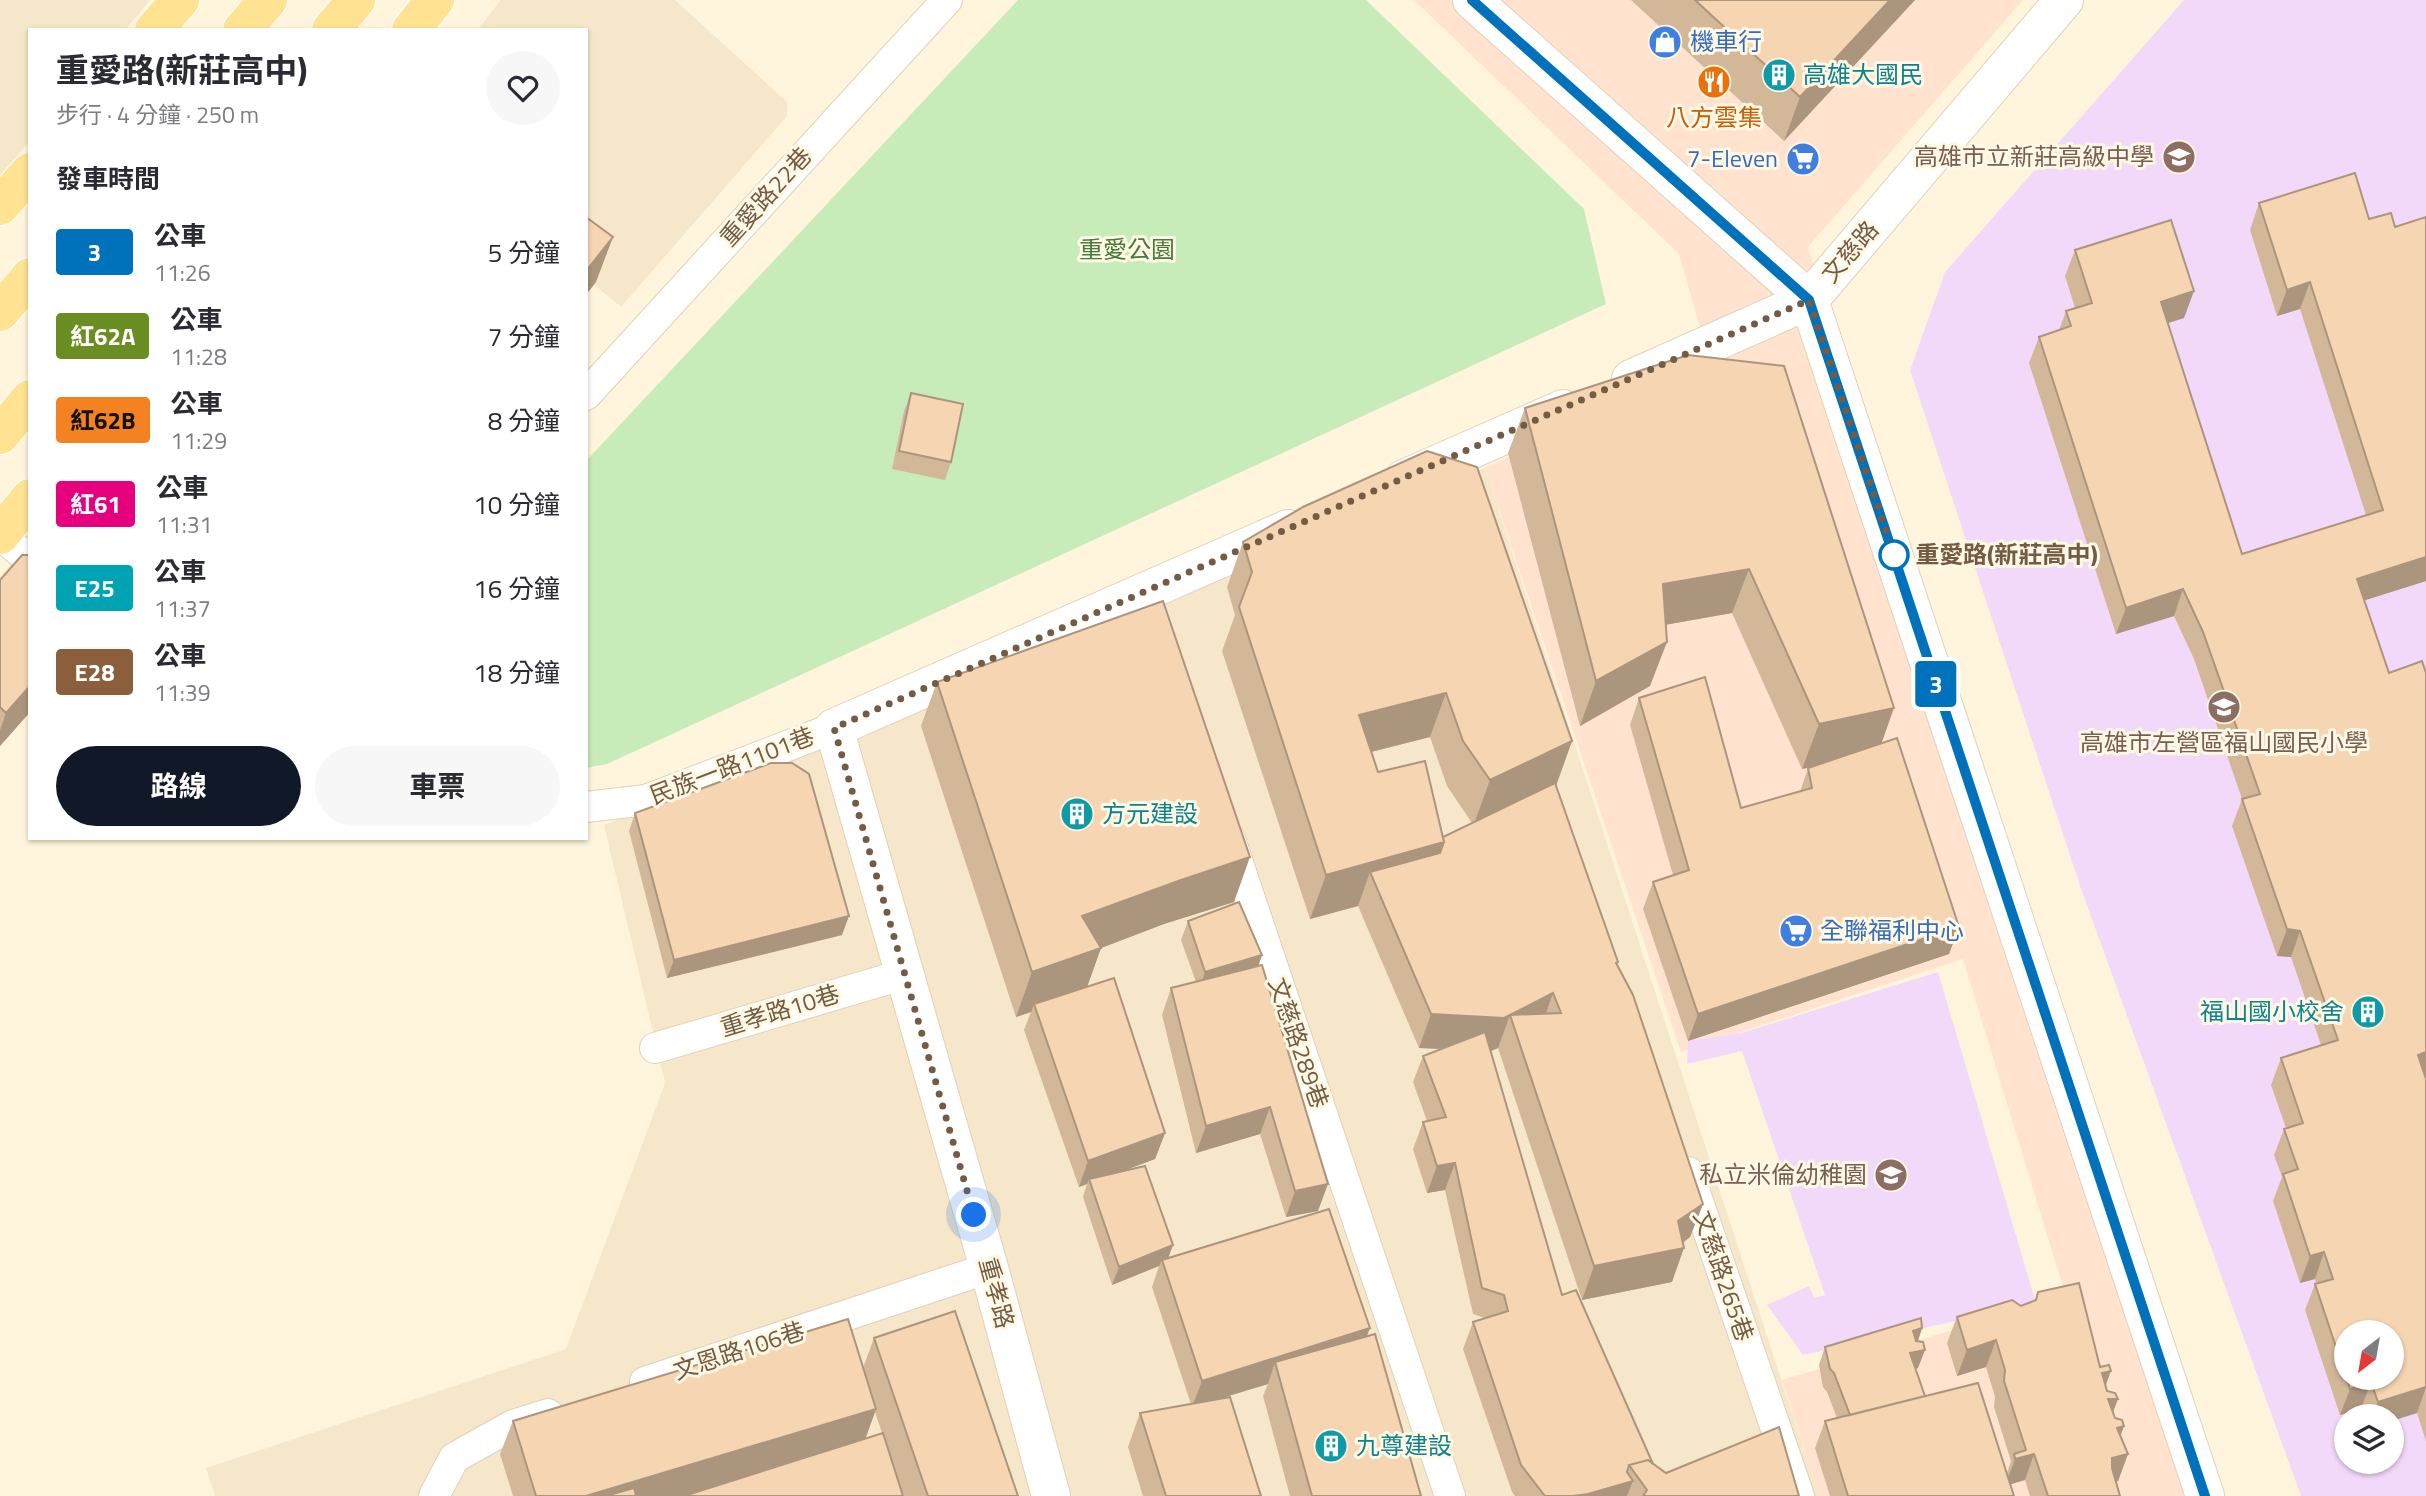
<!DOCTYPE html>
<html lang="zh-TW">
<meta charset="utf-8">
<style>
:root{--surface:#fff;--page:#f7f7f7;--text:#2b2b33;--muted:#7c7c81;--accent:#111827}
body{margin:0;font-family:"Titillium Web","Noto Sans TC",sans-serif;background:var(--page);color:var(--text);height:100vh;display:flex;flex-direction:column;font-size:26px;white-space:nowrap}
*{box-sizing:border-box;margin:0}
p{font-size:23px;color:var(--muted)}
.icon{flex:none;width:38px;height:38px;fill:none;stroke:currentColor;stroke-width:2;stroke-linecap:round;stroke-linejoin:round}
.map{position:relative;flex:1;overflow:hidden}
.panel{position:absolute;left:28px;top:28px;width:560px;height:812px;display:flex;flex-direction:column;background:var(--surface);border-radius:0px;box-shadow:0 2px 5px #0004}
.panel>*{flex:none}
.badge{padding:0 14px;border-radius:5px;font-size:24px;line-height:46px}
.needle{width:46px;rotate:211deg}
.controls{position:absolute;left:2334px;top:1320px;display:grid;gap:14px}
.controls a{display:grid;place-items:center;width:70px;height:70px;border-radius:50%;background:var(--surface);box-shadow:0 2px 5px #0004;font-size:35px}
.you{position:absolute;width:35px;height:35px;margin:-18px;border:5px solid #fff;border-radius:50%;background:#1a73e8;box-shadow:0 0 0 10px #1a73e833}
.map>.badge{position:absolute;translate:-50% -50%;box-shadow:0 0 0 4px #fff}
h2{padding:0 28px;font-size:26px;line-height:63px}
.round{display:grid;place-items:center;flex:none;width:74px;height:74px;border-radius:37px;background:var(--page)}
.head{display:flex;align-items:center;justify-content:space-between;height:119px;padding:0 28px}
h1{font-size:33px;font-weight:700;line-height:52px}
.cta{display:flex;gap:14px;margin-top:auto;padding:14px 28px}
.cta a{flex:1;height:80px;border-radius:42px;background:var(--accent);color:#fff;font-size:28px;font-weight:700;line-height:80px;text-align:center}
.cta a+a{background:var(--page);color:var(--text)}
ul{padding:0;list-style:none}
li{display:flex;align-items:center;gap:21px;height:84px;padding:0 28px}
li div{flex:1}
li b{display:block;font-size:26px}
li em{font-style:normal}
li .badge{min-width:77px;font-weight:700;text-align:center}
.map>svg:first-child{display:block}
.residential{fill:#f6e7ca}
.commercial{fill:#ffe3cf}
.education{fill:#f2d9fa;fill-rule:evenodd}
.green{fill:#c8ebba}
.lines{fill:none;stroke-linecap:round;stroke-linejoin:round}
.service-casing{stroke:#e2d1b8;stroke-width:32}
.minor-casing{stroke:#e2d1b8;stroke-width:40}
.primary-casing{stroke:#fff;stroke-width:40}
.service{stroke:#fff;stroke-width:30}
.minor{stroke:#fff;stroke-width:38}
.primary{stroke:#ffe392;stroke-width:38}
.wall{fill:#d3b799;fill-rule:evenodd}
.shaded-wall{fill:#ac957d}
.building{fill:#f5d5b2;stroke:#ac957d;stroke-width:2;fill-rule:evenodd}
.line-casing{stroke:#fff;stroke-width:16}
.line{stroke:#0072bc;stroke-width:10}
.walk{stroke:#745b44;stroke-width:7;stroke-dasharray:0 12.6}
.stop-dot{fill:#fff;stroke:#0072bc;stroke-width:3.5}
.labels{text-anchor:middle;stroke-width:6;stroke-linejoin:round;paint-order:stroke}
.shop-label{font-size:24px;fill:#366cbe;stroke:#fff8e4;text-anchor:start}
.culture-label{font-size:24px;fill:#0d838f;stroke:#fff8e4;text-anchor:start}
.food-label{font-size:24px;fill:#c56008;stroke:#fff8e4}
.education-label{font-size:24px;fill:#785e54;stroke:#fff8e4;text-anchor:end}
.street-label{font-size:24px;fill:#745b44;stroke:#fff8e4}
.park-label{font-size:24px;fill:#467b3b;stroke:#fff8e4}
.stop-label{font-size:24px;font-weight:bold;fill:#745b44;stroke:#fff8e4;text-anchor:start}
</style>
<div class="map">
<svg width="2426" height="1496" viewBox="0 0 2426 1496">
<rect width="100%" height="100%" fill="#fef5dc"/>
<!-- residential -->
<path class="residential" d="M0,0h150l-25,30h-95v111l-30,34z
M501,0h174l112,102v14l-166,191 -35,-29v-248h-109z
M1485,468l334,1028h-1604l-9,-28 360,-119 99,-266 -61,-258z"/>
<!-- commercial -->
<path class="commercial" d="M1414,0h609l-215,247 384,1249h-373l-37,-116 284,-83 -103,-338 -282,93 -196,-584 225,-105 -31,-109z"/>
<!-- education -->
<path class="education" d="M2184,0h242v1496h-125l-221,-610 -170,-516 35,-98zM2347,1332h45v45h-45zM2347,1416h45v45h-45z
M1938,972l98,331 -233,52 -36,-50 42,-19 5,12 11,-3 -83,-244 -55,13 1,-23 53,-8z"/>
<!-- green -->
<path class="green" d="M1018,0h348l218,209 22,95 -999,460 -21,4v-307z"/>
<g class="lines">
<defs>
<path id="service" d="M586,395l361,-395
M0,535l30,25
M586,807l60,-7 188,-72
M1230,839l220,657
M655,1048l250,-74
M1688,1172l111,324
M645,1382l344,-114
M434,1496l20,-38 59,-33 35,-11"/>
<path id="minor" d="M1472,0l337,300 396,1196
M1631,379l178,-79 255,-300
M1404,479l159,-70
M1051,1496l-62,-228 -155,-540 454,-199"/>
<path id="primary" d="M154,30l26,-30
M242,30l26,-30
M331,30l25,-30
M411,30l24,-30
M0,206l30,-34
M0,312l30,-35
M0,435l30,-36
M0,535l30,-37"/>
</defs>
<!-- service casing -->
<use href="#service" class="service-casing"/>
<!-- minor casing -->
<use href="#minor" class="minor-casing"/>
<!-- primary casing -->
<use href="#primary" class="primary-casing"/>
<!-- service -->
<use href="#service" class="service"/>
<!-- minor -->
<use href="#minor" class="minor"/>
<!-- primary -->
<use href="#primary" class="primary"/>
</g>
<!-- wall -->
<path class="wall" d="M1631,0h284l-131,141z
M2259,203l110,16 26,8 31,-10v364l-62,19 25,73h37v402h-1l1,4v362l-9,-28 -25,3h-28l-3,-7 -21,6 -35,-105 10,-26 1,-1 -1,-4 -15,4 -27,-82 9,-24 -8,-22 10,-26 2,-1 -15,-43 10,-27 40,-13 -30,-88 -14,-1 -45,-130 10,-27 -48,-140 -20,-43 -58,18 -87,-271 10,-26 20,-7 7,-19 9,-3 -10,-32 10,-26 109,68 -16,5 74,231 124,-39 -66,-206 -23,7 -27,-86z
M1688,355l194,388 77,184 -10,27 -261,87 -45,-132 10,-27 20,-7 -43,-150 9,-27 102,110 59,-16 8,-24 2,-1 -8,2 -70,-156 -67,12 -15,61 -70,40 -72,-273 17,-45z
M911,393l40,69 -6,18 -53,-11 12,-58z
M1243,542l329,199 -16,44 62,177 -1,3 86,239 -13,33 -7,6 -11,39 -90,18 -84,-252 -7,3 71,244 91,169 13,9 133,23h-284l-3,-4 -49,-143 10,-27 12,-4 -12,-4 -28,-124 -18,3 -14,-44 10,-27 4,-1 -14,-39 10,-26 17,-7 -21,-1 -61,-142 -48,13 -88,-268 13,-36 -8,-28zM1430,737l17,49 25,37 -29,14 -65,-65 -7,-20z
M30,555v157l-30,34v-166z
M937,682l297,220 -70,22 -63,24 -14,38 78,147 -10,26 -32,12 50,74 -5,13 199,78 54,160h-131l-27,-100 5,-12 -50,15 43,97h-118l-15,-49 12,-34 51,-9 -39,-117 7,-21 -47,19 -29,-88 4,-13 -8,3 -55,-157 7,-18 -15,5 -95,-291z
M635,813l207,122 -175,43 -38,-147z
M1188,921l74,34 -4,11 60,245 -32,6 -26,-83 -64,19 -34,-138 9,-27 25,-6 -15,-42z
M2038,1292l62,75 15,51 9,8 -4,11 8,17 -10,27h-2l4,15h-90l-5,-16 -15,4 4,12h-184l-15,-48 10,-27 12,-3 -10,-26 -4,-5 -4,-22 6,-18 97,-19 -4,13v27l-3,1 10,27 82,77 4,-12 -17,-54 1,-10 -9,-30 -29,9 -10,-33 10,-26 64,-11 14,-6z
M874,1338l144,158h-505l-13,-42 13,-33 350,-53zM875,1412l7,21 -17,5z"/>
<!-- shaded-wall -->
<path class="shaded-wall" d="M1890,0h25l-131,141 16,-44z
M613,237l-17,45 -10,13v-24z
M2310,282l-10,27 -23,7 10,-26z
M2194,291l-10,27 -32,10 9,-26z
M2426,557v24l-79,25 10,-27z
M1749,569l-17,44 -85,15 16,-44z
M2183,589l-9,27 -58,18 10,-26z
M1667,642l-17,44 -70,40 16,-45z
M30,686v26l-30,34v-16l6,-17z
M1446,693l-16,44 -87,22 16,-44z
M1894,708l-16,45 -76,16 17,-45z
M1572,741l-16,45 -82,38 16,-44z
M1444,842l-16,44 -58,-14 -12,34 -48,13 16,-44z
M1250,857l-16,45 -70,22 -84,32 21,-8 -16,45 -51,11 -3,8 -15,5 16,-45 50,-56 99,-36z
M849,916l-7,19 -175,43 7,-18z
M1959,927l-10,27 -261,87 10,-27z
M2287,929l13,2 -9,26 -14,-1z
M1262,955l-6,18 -57,18 6,-19z
M1553,993l-12,34 -31,-12 -12,33 -7,3 -72,-3 12,-34z
M2426,1052v23l-18,7 10,-27z
M1270,1107l-10,27 -64,19 10,-27z
M1165,1133l-10,26 -64,24 -2,-4 -2,5 -8,3 9,-26z
M1455,1163l-10,27 -18,3 10,-27z
M1328,1184l-10,27 -32,6 9,-26z
M1703,1204l-13,33 -19,14 13,-3 -12,34 -90,18 12,-34 84,-45z
M1173,1245l-7,19 -4,-4 -3,6 -47,19 7,-18z
M2324,1252l-9,27 -15,4 10,-27z
M1370,1328l-10,26 -85,8 -7,22 -76,23 10,-26z
M1922,1328l-6,19 -3,-16z
M1996,1340l-10,27 -29,9 10,-26z
M1925,1350l-7,18 -15,4 7,-19z
M2111,1371l-10,27 1,-25z
M2371,1382l-10,27 -21,6 10,-26z
M2426,1387l-9,26 -25,8v-5h-19l5,-14z
M2108,1399h10l-10,27z
M876,1409l-12,34 -178,53h-100z
M2124,1426l-10,27 3,-25z
M2034,1454l-9,26 -20,6 10,-27z
M2128,1454l-10,27 -16,4 10,-27z
M1633,1481l-6,15h-54z"/>
<!-- building -->
<path class="building" d="M1695,0h195l-90,97z
M2355,173l14,46 22,-6 4,14 31,-10v340l-69,22 32,94 33,-12 4,12v379l-8,3 8,24v308l-48,15 -7,-20 -21,7 -35,-105 18,-5 -9,-27 -14,4 -27,-82 15,-5 -14,-40 19,-6 -22,-65 57,-18 -38,-109 -13,-2 -45,-130 18,-5 -57,-162 -20,-43 -57,19 -87,-271 32,-11 -5,-15 26,-8 -17,-53 96,-30 23,71 -33,11 81,252 141,-44 -73,-228 -23,8 -28,-87zM2347,1332h45v45h-45z
M586,217l27,20 -27,34z
M1688,355l96,11 110,342 -75,16 -70,-155 -86,15 4,58 -71,39 -71,-273z
M911,393l52,11 -12,58 -52,-11z
M1427,451l50,16 95,274 -82,39 -27,-39 -17,-48 -87,22 19,57 47,-11 19,81 -118,33 -87,-268 13,-35 -9,-30 60,-35z
M22,555h8v131l-24,27 -6,-6v-127z
M1163,601l87,256 -69,23 -99,36 19,32 -69,24 -95,-290z
M1705,677l36,131 71,-20 -4,-20 89,-30 62,189 -261,87 -45,-132 36,-12 -50,-172z
M771,763h21l17,11 40,142 -175,44 -39,-147z
M1555,783l63,179 -2,1 17,32 70,209 -25,17 6,27 -90,18 -84,-251 51,-2 -8,-20 -49,25 -73,-4 -61,-142 70,-19 4,-11 -1,-5z
M1239,902l23,53 -57,17 -17,-51z
M1262,965l66,219 -33,7 -25,-84 -64,19 -35,-138z
M1114,978l51,155 -77,28 -54,-157z
M1485,1032l77,263 14,-5 77,174 -5,-4 -19,5 -2,7 6,9 -45,13 -15,2h-28l-24,-31 -48,-143 35,-11 -4,-16 -22,-7 -27,-125 -18,3 -14,-44 23,-5 -23,-61z
M1145,1166l28,79 -54,22 -30,-88z
M1329,1209l41,119 -168,53 -40,-121z
M2079,1283l21,84 9,-2 2,6 -9,2 5,18 8,2 3,6h-10l7,19 7,2 2,6 -7,2 11,26 -16,4v10l8,28h-72l-14,-42 -19,5 -1,-5 12,-4 -22,-69 1,-11 -9,-30 -29,10 -10,-33 55,-17 9,6 15,-6 2,-8z
M955,1311l63,185h-90l-54,-158z
M1921,1318l1,10 -9,3 3,10 7,1 2,8 -15,3 15,43 -75,19 -16,-42 -4,-4 -5,-22z
M848,1319l28,90 -290,87h-50l-23,-75z
M1375,1334l46,162h-109l-37,-134z
M1978,1383l36,113h-166l-23,-75z
M1230,1397l31,99h-95l-26,-83z
M1779,1427l20,69h-156l4,-6 -18,-25 19,-5 18,13z
M883,1433l20,63h-219z
M634,1488l2,8h-30z"/>
<g class="lines">
<defs>
<path id="line" d="M1472,0l337,300 396,1196"/>
</defs>
<!-- line casing -->
<use href="#line" class="line-casing"/>
<!-- line -->
<use href="#line" class="line"/>
<!-- walk -->
<path class="walk" d="M974,1215l-140,-487 975,-428 85,255"/>
</g>
<!-- icons -->
<defs>
<symbol id="shop-disc" viewBox="-11 -11 22 22"><circle r="9.5" fill="#3f7fe0" stroke="#fff8e4"/><path d="M-5-2.5h2.3a2.7 3.5 0 0 1 5.4 0H5L5.5 6h-11ZM-1.5-2.5h3a1.5 2.3 0 0 0-3 0Z" fill="#fff"/></symbol>
<symbol id="building-disc" viewBox="-11 -11 22 22"><circle r="9.5" fill="#0f9aa8" stroke="#fff8e4"/><path d="M-4-6H4V6H1V3H-1V6H-4ZM-2.5-4.3h1.7v1.8h-1.7ZM.8-4.3h1.7v1.8H.8ZM-2.5-1h1.7V.8h-1.7ZM.8-1h1.7V.8H.8Z" fill="#fff"/></symbol>
<symbol id="restaurant-disc" viewBox="-11 -11 22 22"><circle r="9.5" fill="#e8710a" stroke="#fff8e4"/><path d="M-5-6h1v4h1v-4h1v4h1v-4h1v5L-1.5 .5V6h-2V.5L-5-1ZM5-6V6H3V1.5H1.5Q1.5-4 5-6Z" fill="#fff"/></symbol>
<symbol id="school-disc" viewBox="-11 -11 22 22"><circle r="9.5" fill="#8d6e63" stroke="#fff8e4"/><path d="M0-5L7-2L0 1L-7-2ZM-4 1L0 2.5L4 1V4Q0 6-4 4Z" fill="#fff"/></symbol>
<symbol id="supermarket-disc" viewBox="-11 -11 22 22"><circle r="9.5" fill="#3f7fe0" stroke="#fff8e4"/><path d="M-6-5.5h2.5l.6 2H6L4.5 2H-2.5L-4.4-4H-6ZM-1.5 3.2a1.3 1.3 0 1 0 .1 0ZM3 3.2a1.3 1.3 0 1 0 .1 0Z" fill="#fff"/></symbol>
</defs>
<g fill-rule="evenodd">
<use href="#shop-disc" x="1646" y="23" width="38" height="38"/>
<use href="#building-disc" x="1760" y="56" width="38" height="38"/>
<use href="#restaurant-disc" x="1695" y="63" width="38" height="38"/>
<use href="#school-disc" x="2160" y="138" width="38" height="38"/>
<use href="#supermarket-disc" x="1784" y="140" width="38" height="38"/>
<use href="#school-disc" x="2205" y="688" width="38" height="38"/>
<use href="#building-disc" x="1058" y="795" width="38" height="38"/>
<use href="#supermarket-disc" x="1777" y="912" width="38" height="38"/>
<use href="#building-disc" x="2349" y="993" width="38" height="38"/>
<use href="#school-disc" x="1872" y="1156" width="38" height="38"/>
<use href="#building-disc" x="1312" y="1427" width="38" height="38"/>
</g>
<!-- markers -->
<circle class="stop-dot" cx="1894" cy="555" r="14"/>
<g class="labels">
<!-- shop labels -->
<g class="shop-label">
<text x="1690" y="50">機車行</text>
<text x="1778" y="167" text-anchor="end">7-Eleven</text>
<text x="1820" y="939">全聯福利中心</text>
</g>
<!-- culture labels -->
<g class="culture-label">
<text x="1803" y="83">高雄大國民</text>
<text x="1102" y="822">方元建設</text>
<text x="2344" y="1020" text-anchor="end">福山國小校舍</text>
<text x="1356" y="1454">九尊建設</text>
</g>
<!-- food labels -->
<g class="food-label">
<text x="1714" y="126">八方雲集</text>
</g>
<!-- education labels -->
<g class="education-label">
<text x="2154" y="165">高雄市立新莊高級中學</text>
<text x="2224" y="751" text-anchor="middle">高雄市左營區福山國民小學</text>
<text x="1867" y="1183">私立米倫幼稚園</text>
</g>
<!-- street labels -->
<g class="street-label">
<text transform="translate(766 197) rotate(-48)" y="8">重愛路22巷</text>
<text transform="translate(1850 252) rotate(-49)" y="8">文慈路</text>
<text transform="translate(732 766) rotate(-21)" y="8">民族一路1101巷</text>
<text transform="translate(780 1011) rotate(-17)" y="8">重孝路10巷</text>
<text transform="translate(1298 1043) rotate(71)" y="8">文慈路289巷</text>
<text transform="translate(1723 1276) rotate(71)" y="8">文慈路265巷</text>
<text transform="translate(996 1293) rotate(75)" y="8">重孝路</text>
<text transform="translate(739 1351) rotate(-18)" y="8">文恩路106巷</text>
</g>
<!-- park labels -->
<g class="park-label">
<text x="1127" y="258">重愛公園</text>
</g>
<!-- stop labels -->
<g class="stop-label">
<text x="1915" y="563">重愛路(新莊高中)</text>
</g>
</g>
</svg>
<div class="controls">
<a><svg class="needle" viewBox="-14 -14 28 28"><path d="M0-13l5 13h-10z" fill="#e53935"/><path d="M0 13l5-13h-10z" fill="#7c7c81"/></svg></a>
<a><svg class="icon" aria-label="layers" viewBox="0 0 24 24"><path d="M12 4l9 5-9 5-9-5zM3 14l9 5 9-5"/></svg></a>
</div>
<div class="you" style="left:974px;top:1215px"></div>
<b class="badge" style="left:1936px;top:684px;background:#0072bc;color:#fff">3</b>
<section class="panel">
<div class="head"><div><h1>重愛路(新莊高中)</h1><p>步行 · 4 分鐘 · 250 m</p></div><a class="round"><svg class="icon" aria-label="heart" viewBox="0 0 24 24"><path d="M12 20l-8-8c-3-5 5-10 8-4 3-6 11-1 8 4z"/></svg></a></div>
<h2>發車時間</h2>
<ul>
<li><span class="badge" style="background:#0072bc;color:#fff">3</span><div><b>公車</b><p>11:26</p></div><em>5 分鐘</em></li>
<li><span class="badge" style="background:#6b8e23;color:#fff">紅62A</span><div><b>公車</b><p>11:28</p></div><em>7 分鐘</em></li>
<li><span class="badge" style="background:#f58220;color:#111">紅62B</span><div><b>公車</b><p>11:29</p></div><em>8 分鐘</em></li>
<li><span class="badge" style="background:#e6007e;color:#fff">紅61</span><div><b>公車</b><p>11:31</p></div><em>10 分鐘</em></li>
<li><span class="badge" style="background:#00a3b4;color:#fff">E25</span><div><b>公車</b><p>11:37</p></div><em>16 分鐘</em></li>
<li><span class="badge" style="background:#8b5e3c;color:#fff">E28</span><div><b>公車</b><p>11:39</p></div><em>18 分鐘</em></li>
</ul>
<div class="cta"><a>路線</a><a>車票</a></div>
</section>
</div>
